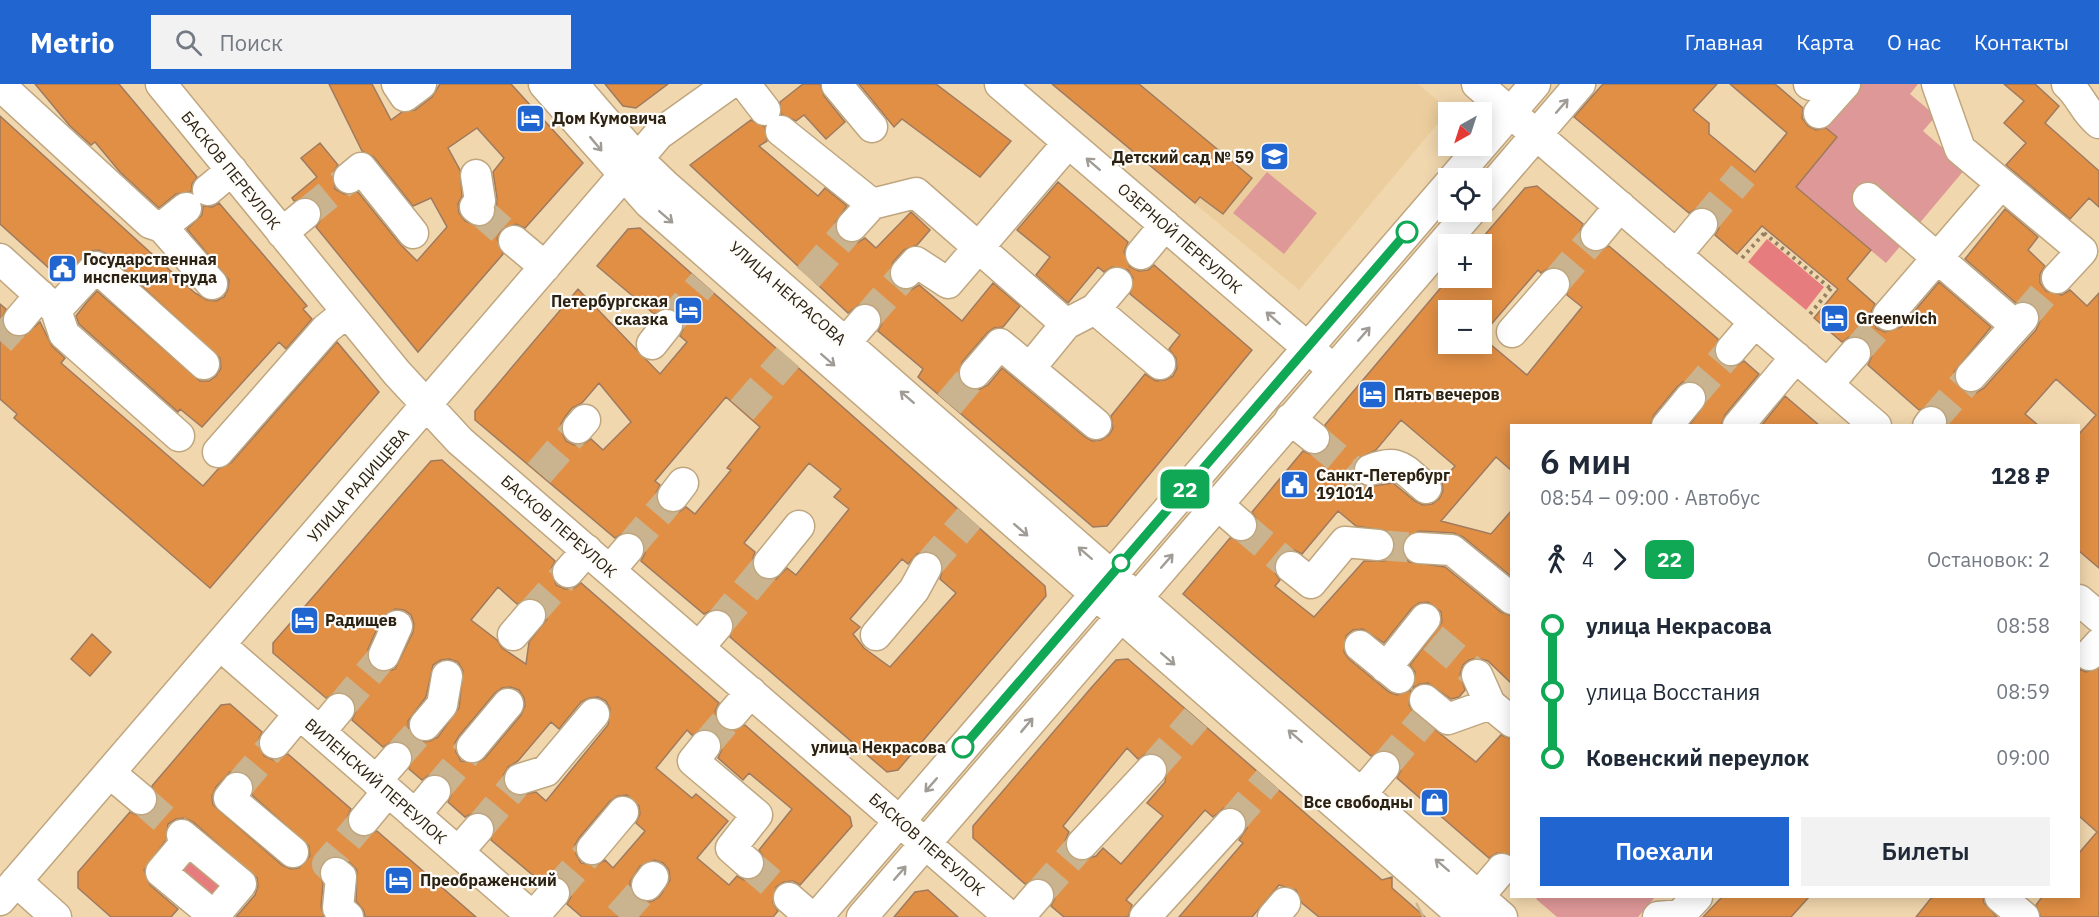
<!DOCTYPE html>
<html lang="ru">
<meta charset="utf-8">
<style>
:root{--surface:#fff;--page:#f2f2f3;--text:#1f2937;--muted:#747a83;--accent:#2165d1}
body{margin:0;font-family:"IBM Plex Sans",sans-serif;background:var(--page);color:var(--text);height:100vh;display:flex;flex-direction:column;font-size:22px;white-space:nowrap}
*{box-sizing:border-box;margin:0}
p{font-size:20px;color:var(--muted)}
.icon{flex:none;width:33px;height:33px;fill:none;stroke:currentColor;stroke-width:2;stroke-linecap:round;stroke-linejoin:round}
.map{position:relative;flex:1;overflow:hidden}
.drawer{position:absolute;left:1510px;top:340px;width:570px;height:474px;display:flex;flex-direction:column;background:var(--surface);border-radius:0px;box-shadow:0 3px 15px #0003}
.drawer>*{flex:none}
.badge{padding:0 12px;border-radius:9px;font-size:21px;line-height:39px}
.needle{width:39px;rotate:219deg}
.tools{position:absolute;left:1438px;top:18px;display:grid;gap:12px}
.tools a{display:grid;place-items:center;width:54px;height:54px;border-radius:0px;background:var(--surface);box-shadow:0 3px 15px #0003;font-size:30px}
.map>.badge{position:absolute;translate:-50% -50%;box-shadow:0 0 0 3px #fff}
.legs{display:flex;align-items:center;gap:9px;height:66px;padding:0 30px;font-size:20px}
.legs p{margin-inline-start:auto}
.head{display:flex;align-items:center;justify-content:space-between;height:102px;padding:0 30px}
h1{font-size:33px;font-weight:600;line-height:45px}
.cta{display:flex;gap:12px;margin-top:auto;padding:12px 30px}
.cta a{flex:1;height:69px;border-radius:0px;background:var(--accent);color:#fff;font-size:24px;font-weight:600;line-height:69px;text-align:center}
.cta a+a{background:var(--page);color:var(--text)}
ul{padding:0 30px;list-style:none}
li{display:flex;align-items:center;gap:21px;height:66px;font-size:22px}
li i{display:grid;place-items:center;width:9px;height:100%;margin:0 8px;background:currentColor}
li i::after{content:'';width:15px;height:15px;margin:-8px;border:4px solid;border-radius:50%;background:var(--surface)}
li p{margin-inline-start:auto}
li:first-child i{background:linear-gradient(#0000 50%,currentColor 0)}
li:last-child i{background:linear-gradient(currentColor 50%,#0000 0)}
header{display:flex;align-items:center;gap:36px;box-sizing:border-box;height:84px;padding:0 30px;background:var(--accent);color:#fff}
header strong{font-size:28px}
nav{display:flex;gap:33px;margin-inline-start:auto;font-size:21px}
.search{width:420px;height:54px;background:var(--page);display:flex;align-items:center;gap:15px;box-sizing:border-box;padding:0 21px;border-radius:0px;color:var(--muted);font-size:22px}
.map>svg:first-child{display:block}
.built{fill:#ecce9e}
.green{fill:#df9898}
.forest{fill:#e77c7e}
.building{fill:#e18f45;stroke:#9f7a5e;stroke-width:1.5;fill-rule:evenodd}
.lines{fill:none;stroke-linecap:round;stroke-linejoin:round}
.minor-tunnel{stroke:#cab38f;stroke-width:30;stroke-dasharray:30 15;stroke-linecap:butt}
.minor-casing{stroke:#bfa67f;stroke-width:33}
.path{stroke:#938064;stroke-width:4;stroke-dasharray:3 4.5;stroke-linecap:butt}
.minor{stroke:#fff;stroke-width:30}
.oneway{stroke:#a09c95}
.line-1-casing{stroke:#fff;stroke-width:14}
.line-1{stroke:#10a855;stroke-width:9}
.stop-1-dot{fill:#fff;stroke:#10a855;stroke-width:3}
.labels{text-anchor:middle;stroke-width:4.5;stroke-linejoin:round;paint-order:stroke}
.poi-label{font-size:16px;font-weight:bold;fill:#2c2213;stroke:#fefcf8;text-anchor:start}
.street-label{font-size:16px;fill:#2c2213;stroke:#fefcf8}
.stop-label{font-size:16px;font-weight:bold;fill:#2c2213;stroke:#fefcf8;text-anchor:end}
</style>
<header>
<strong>Metrio</strong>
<div class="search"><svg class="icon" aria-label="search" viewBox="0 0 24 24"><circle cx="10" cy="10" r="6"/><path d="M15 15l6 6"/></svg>Поиск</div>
<nav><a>Главная</a><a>Карта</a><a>О нас</a><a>Контакты</a></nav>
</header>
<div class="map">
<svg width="2099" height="833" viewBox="0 0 2099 833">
<rect width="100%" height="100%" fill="#f1d7ae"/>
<!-- built -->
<path class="built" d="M1104,0h314l31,26 -150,180 -217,-180z"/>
<!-- green -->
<path class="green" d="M1835,0h83l-8,10 26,22 -13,15 43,37 -80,95 -91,-76 42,-50 -26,-22z
M1267,88l50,41 -33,41 -51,-41z
M1538,813h117l-17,20h-81l-21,-18z"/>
<!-- forest -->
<path class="forest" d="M1767,155l57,48 -18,23 -58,-48z
M190,764l42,35 -20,24 -42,-35z"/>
<!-- building -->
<path class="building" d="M35,0h84l78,93 -5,7 -1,8 -15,2 -17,14 -39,-36 -25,-30 -4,3 -21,-19z
M329,0h43l19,36 11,-8 13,-2 17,-13 8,-13h71l72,79 -58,65 -9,-4 -15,6 -4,9 6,15 -85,98 -102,-125 5,-8 -2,-15 -9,-6 -16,3 -2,-3 25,-21 -16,-19 19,-15 18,22 -5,8 2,16 9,5 14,-2 42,52 17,17 30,-34 -16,-29 -18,8 -39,-49 -12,-6zM477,44l27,30 -11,14 4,26 -1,15 -10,13 -8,1 -13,-6 -6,-8 -1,-9 4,-8 -2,-26 -12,-22z
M605,0h63l-32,24 -13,-2z
M803,0h17l4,12 21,26 -19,17 -22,-24 -8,6 -15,-7 -1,-12z
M859,0h77l75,57 -31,36 -78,-58 -8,8z
M1052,0h87l113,94 -29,36 -23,-17 -5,6z
M1603,0h114l-24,26 16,13v11l46,38 32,-39 -57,-49h45l28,24 -1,10 6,8 8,4 10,-2 11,9 -41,50 75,63 -24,29 28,25 -4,8 5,16 9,4 16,-5 38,-45 52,45 -37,45 1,10 12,11h9l8,-5 52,-58 4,-9 -1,-9 -5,-7 -8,-4 -10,2 -51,-44 40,-50 33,28 -10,13 17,16 -5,8v9l6,8 16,4 8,-5 17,16 12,-13v275l-20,-17v-117l17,-19 -40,-36 -31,35 14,12h-92v-10l-6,-8 -9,-3 -13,5 -51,-45 4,-9 -5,-16 -9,-4 -9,1 -7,5 -28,-24 24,-29 -76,-63 -25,28 -22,-19 4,-7 -1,-9 -5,-9 -16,-2 -8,5 -115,-96z
M2004,0h31l24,22 -14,17 54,48v36l-10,-9 -19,21 -64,-54 20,-22 -22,-20 20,-22z
M0,32l195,177 12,7 9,1 8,-4 4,-8 1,-9 -42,-51 15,-14 1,-9 9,1 7,-4 88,103 -4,3 9,10 -26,30 -7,-7 -77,85 -22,-18 -2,3 -99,-88 -3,-8 11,-14 10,-11 103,90h9l7,-5 5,-8 -1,-10 -113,-104 -8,-4 -9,1 -29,28 -61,-55z
M751,36l14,7 2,14 -8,5 59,50 7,-8 22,18 -12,17 1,9 5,7 16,4 8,-5 11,10 35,-36 19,18 -13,15 -13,5 -11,12 -4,16 6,8 16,4 8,-5 43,36 31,-38 27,23 -17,21 -9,1 -7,5 -25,29 -3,16 4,8 8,4 9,-1 8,-4 14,-17 83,69 7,4 9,-1 8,-5 4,-7 -2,-12 34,-42 11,7 9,-1 8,-4 4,-8 -1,-10 -7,-9 11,-14 -50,-41 3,-16 -5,-8 -16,-3 -8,5 -6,-5 -30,36 -32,-28 14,-18 -33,-27 41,-48 70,60 -4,10 6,15 9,4 9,-1 6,-5 98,85 -145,176 -14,1 -175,-150 5,-8 -45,-38 4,-8 -5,-16 -8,-4 -9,1 -12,9 -158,-148z
M1537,102l46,38 -4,9 6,15 9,4 15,-6 109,93 -3,16 5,8 16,3 8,-5 15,13 -34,41 -4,11h-32l18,-26 -6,-15 -9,-4 -9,1 -6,5 -23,28 -4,11h-138v45l-16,-14 -55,64 50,13 21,-24v67l-49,-40 -9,-4 -35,-2 -14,7 -3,10 7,14 36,5 56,45 11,4v68l-24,-23 -10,-3 -9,2 -6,5 -3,9 5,16 -6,7 -8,2 -23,-16 -8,1 -7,4 2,-16 -5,-7 32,-43 -1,-10 -13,-10 -9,1 -7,5 -28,35 -21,-14 -10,1 -7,6 -2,16 5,7 40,33 8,3 14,-5 -2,15 5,8 62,49 25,-27 11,4v116l-15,-2 -8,5 -92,-80 4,-8 -5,-16 -9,-4 -16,6 -188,-162 47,-56 16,3 8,-5 3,-16 -5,-8 51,-61 9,4 15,-6 4,-9 -6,-15 124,-147h33v-34h-5l48,-56zM1558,183l8,4 4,8 -3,16 15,12 -55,68 -37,-31h-41v-34h33v25l56,-65 3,3 8,-5zM1401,336l54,46 -13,15 1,10 -4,8 -7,5 -9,1 -8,-4 -22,-18 -26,4 -8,-4 -5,-7 -1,-9 4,-8 19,-9zM1338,427l18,15 31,5 6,6 2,10 -3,8 -7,6h-21l-50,56 -39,-31 5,-6 -5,-7 -1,-9 4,-8 7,-5 9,-1 8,4z
M640,144l405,358 1,10 -148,174 -11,2 -157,-135 3,-16 -5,-8 -16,-3 -8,4 -63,-53 4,-8 -1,-9 -5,-8 -16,-3 -8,5 -140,-118v-9l103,-122 82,85 27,-32 -7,-6 4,-9 -6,-15 -9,-4 -15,6 -57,-48 31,-37zM599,299l32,39 -28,28 -12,-11 -8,5 -9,1 -8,-4 -4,-8 -1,-9 4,-7 7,-9 10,-5zM726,313l34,30 -33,41 4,2 -36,44 -9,-7 -7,5 -16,-2 -6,-8 -1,-9 4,-8 -5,-4zM809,379l32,26 -7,8 15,12 -53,66 -9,-7 -11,11 -10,1 -13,-10 -1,-9 3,-9 -11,-9zM926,467l14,8 3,9 -3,11 16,14 -66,74 -26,-19 -11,-14 7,-7 -10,-8 52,-60 6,5 9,-10z
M0,220l6,5 -4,9 6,15 7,4 9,-1 16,-14 12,24 13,12 -4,5 142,123 15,-17 13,-6 106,-121 42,50 -169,196 -196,-170 3,-4 -17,-15z
M1785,312l35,30h-59z
M442,376l113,101 -4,8 5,16 9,4 9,-1 7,-5 138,120 -4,8 5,16 9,4 16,-6 105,92 2,9 -52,59 -7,-4 -9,1 -8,5 -3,16 5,8 -5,6h-191l-15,-13 4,-7 -1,-9 -5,-8 -16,-3 -8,5 -50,-42 3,-16 -5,-8 -16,-3 -8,4 -17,-15 4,-9 -6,-15 -9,-4 -8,1 -7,5 -13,-11 3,-16 -5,-8 -16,-3 -8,5 -31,-27 4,-9 -6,-15 -9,-4 -15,6 -53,-45v-10l158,-182zM498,503l19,17 16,-6 8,4 5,7 1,10 -18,23 -3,22 -24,-16 -5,-8 -26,-20zM395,525l9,1 7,5 3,9 -1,8 -18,37 -9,3 -8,-1 -8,-6 -2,-16 14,-31zM449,575l9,3 5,9 -4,37 -21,29 -8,4 -9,1 -12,-11 -1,-10 18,-24 7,-32 8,-5zM510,603l9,3 5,8 1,8 -4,9 -36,43 -8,5 -16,-2 -5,-9 -1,-9 4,-7 36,-43 7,-5zM598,613l8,4 4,8 -2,16 -62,76 -10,-9 -19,4 -9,-5 -5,-15 5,-9 10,-6 33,-39 8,7 22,-27 8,-4zM707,645l8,3 6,8 1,9 -4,9 25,22 6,-7 43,36 -33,41 5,8 1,9 -5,8 -7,4 -9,1 -7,-4 -8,9 -32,-27 31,-37 -32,-27 -4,4 -36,-30 31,-38 5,5zM627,711l12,11 1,8 -4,9 9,8 -32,37 -8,-8 -8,5 -16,-2 -5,-9 -1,-9 4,-7 31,-37 8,-5zM654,776l9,3 6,7 1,10 -10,16 -7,5 -9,1 -13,-10 -1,-10 10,-16z
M92,550l19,18 -21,24 -19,-17z
M1128,575l254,221 10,-3v11l33,29h-106l-17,-14 -6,-13 -17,-5 -27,32h-73l64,-74 -4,-3 8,-12v-9l-5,-7 -9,-5 -9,1 -11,9 -8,-7 -79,90 6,5 -4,12h-64l-13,-11 4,-8 -5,-16 -9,-4 -16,6 -52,-46v-12l118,-138 25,-28zM1127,664l11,11 9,-6h8l12,11 -2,18 -18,21 16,13 -42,48 -18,-16 -7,8 -18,5 -12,-11 -1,-9 4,-9 -6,-6z
M2099,584v249h-58l-5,-12 6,-8h37v-44l18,-21 -18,-16v-147l7,3z
M230,620l32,28 -4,9 6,15 9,4 15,-6 63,55 -4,9 6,15 9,4 15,-6 99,86h-111l-1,-6 -8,-10 1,-31 -10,-10 -9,-4 -15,6 -4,8 4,14 -2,23 3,10h-88l19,-22 3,-9 -1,-8 -64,-56 -9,-4 -8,1 -8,5 -2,16 -22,30 6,15 28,24 -7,8h-60l-33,-29v-16l52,-60 9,4 15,-6 4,-9 -6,-15 69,-81zM239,687l8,3 6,7 -1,14 57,51 1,10 -11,12 -8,1 -9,-4 -69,-60 -1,-9 4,-9 14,-15z
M928,806l30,27h-64l21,-25z
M1722,813h87l-18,20h-88z
M1932,813h51l1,6 13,14h-81z"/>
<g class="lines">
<!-- minor-tunnel -->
<path class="minor-tunnel" d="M479,126l35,31
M305,130l44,-36
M1702,140l41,-49
M808,193l44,-51
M1554,200l42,-49
M2023,234l34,-40
M865,236l41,-47
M667,241l36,-42
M0,257l19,-21
M1855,269l33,-38
M1690,314l41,-48
M949,320l26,-31
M742,326l46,-53
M1931,338l40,-46
M1314,354l43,36 13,-4
M539,389l39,-45
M1241,441l50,42
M1378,461l41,3
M628,465l45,-53
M926,484l43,-50
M530,531l38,-43
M717,542l52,-63
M1433,554l44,37
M339,625l45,-54
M705,662l27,-32
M396,674l29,-33
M1384,683l47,-56
M1151,686l45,-52
M237,704l38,-45
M435,707l37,-44
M141,715l41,36
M1230,740l38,-44
M478,745l42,-50
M748,779l41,35
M336,789l-9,-9 37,-44
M554,809l38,-44
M1038,811l44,-51
M619,833l28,-32
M1422,833l2,-1"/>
<defs>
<path id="minor" d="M161,0l236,289 63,68 550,476
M397,0l8,12 16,-12
M544,0l105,119 815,714
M573,0l65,75 27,26 837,732
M745,0l20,26
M1000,0l322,276
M1477,0l399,342
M1809,0l2,1
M1937,0l23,65 122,102 -25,27
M2067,0c14,12 16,26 32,39
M0,1l150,138 12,4 50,57
M837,1l35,42
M1819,29l26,-29
M781,47l91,73 44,-11 150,131
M476,91l4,26 -5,6 4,3
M349,94l12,-10 52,65
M1454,94l81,-94
M208,106l24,-20
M1482,114l98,-114
M1868,114l148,128
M852,142l20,-22
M162,143l24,-19
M282,149l23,-19
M1596,151l24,-29
M514,157l31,26
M1141,170l24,-29
M1676,171l26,-31
M0,175l56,51 8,24 115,102
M906,189l10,-11 32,21 120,-140
M1095,225l22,-26
M56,226l40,-43 108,97
M1888,231l113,-131
M19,236l21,-25
M1512,248l42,-48
M845,259l20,-23
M652,260l15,-19
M1731,266l24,-28
M1030,284l36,-44 29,-15 65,55
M975,289l25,-29 96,80
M1971,292l52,-58
M1828,300l27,-31
M1290,335l24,19
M1667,342l23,-28
M1738,342l58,-69
M1928,342l3,-4
M578,344l7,-8
M218,368l108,-123 21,-17
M1370,386c30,-12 33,-1 56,18
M673,412l10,-13
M1217,420l24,21
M1419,464l33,2 60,49
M769,479l30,-37
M1291,483l20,16 34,-41 33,3
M610,486l18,-21
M568,488l19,-22
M2079,516l20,17
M513,551l17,-20
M876,551l38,-45 12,-22
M220,561l313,272 21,-24
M1360,562l39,32
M699,563l18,-21
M384,571l13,-29
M2089,571l10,-11
M1386,584l39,-49
M1477,591l13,29
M1425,616l23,19 42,-15 22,18
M732,630l19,-22
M425,641l17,-20 5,-29
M320,648l19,-23
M275,659l24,-29
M705,662l-12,15 64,54 -26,33 17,15
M472,663l36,-43
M110,689l31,26
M520,695l26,-8 48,-57
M376,697l20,-23
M237,704l-8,10 64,54
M1361,710l23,-27
M415,731l20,-24
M364,736l24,-29
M182,751l6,5 53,44 -27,32 -53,-44 27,-32
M1082,760l69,-74
M592,765l31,-37
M458,768l20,-23
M336,789l5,4 -3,31 10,9
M16,797l40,36
M647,801l6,-8
M1479,812l23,-27
M2000,813l24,20
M789,814l22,19
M0,816l659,-766 70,-50
M817,833l632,-733
M862,833l608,-705
M1019,833l19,-22
M1145,833l85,-93
M1273,833l12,-14
M1658,833l22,-2 17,-18"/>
</defs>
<!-- minor casing -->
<use href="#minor" class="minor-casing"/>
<!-- path -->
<path class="path" d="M1764,149l67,56
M1742,174l25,-28
M1810,230l23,-28"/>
<!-- minor -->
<use href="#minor" class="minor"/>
</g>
<!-- one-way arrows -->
<defs><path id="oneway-shaft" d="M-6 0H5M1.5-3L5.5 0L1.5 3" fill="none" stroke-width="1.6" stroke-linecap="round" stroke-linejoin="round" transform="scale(1.5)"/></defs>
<g class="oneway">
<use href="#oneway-shaft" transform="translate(1562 22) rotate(-49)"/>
<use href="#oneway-shaft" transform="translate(596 60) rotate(50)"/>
<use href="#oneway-shaft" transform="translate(1093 80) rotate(-139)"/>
<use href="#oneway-shaft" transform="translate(666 133) rotate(41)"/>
<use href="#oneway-shaft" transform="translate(1273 234) rotate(-139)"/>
<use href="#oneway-shaft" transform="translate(1364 250) rotate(-49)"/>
<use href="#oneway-shaft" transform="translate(828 276) rotate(41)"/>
<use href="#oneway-shaft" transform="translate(907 313) rotate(-139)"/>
<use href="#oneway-shaft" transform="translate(1021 446) rotate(41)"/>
<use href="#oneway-shaft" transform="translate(1085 469) rotate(-139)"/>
<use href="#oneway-shaft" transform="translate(1167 477) rotate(-49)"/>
<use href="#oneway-shaft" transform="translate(1168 575) rotate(41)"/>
<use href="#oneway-shaft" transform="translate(1027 641) rotate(-50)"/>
<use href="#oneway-shaft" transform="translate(1295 652) rotate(-139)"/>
<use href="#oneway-shaft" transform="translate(931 701) rotate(131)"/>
<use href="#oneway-shaft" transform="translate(1442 781) rotate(-139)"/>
<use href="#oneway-shaft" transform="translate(900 789) rotate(-49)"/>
</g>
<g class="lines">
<defs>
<path id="line-1" d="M963,663l444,-515"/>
</defs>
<!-- line-1 casing -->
<use href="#line-1" class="line-1-casing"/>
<!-- line-1 -->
<use href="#line-1" class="line-1"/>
</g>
<!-- icons -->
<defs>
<symbol id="hotel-square" viewBox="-11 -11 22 22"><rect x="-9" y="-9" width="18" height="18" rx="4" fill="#2165d1" stroke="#fefcf8"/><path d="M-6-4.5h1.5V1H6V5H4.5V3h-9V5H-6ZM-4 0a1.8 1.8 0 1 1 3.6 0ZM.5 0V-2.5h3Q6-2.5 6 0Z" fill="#fff"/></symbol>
<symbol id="school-square" viewBox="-11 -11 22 22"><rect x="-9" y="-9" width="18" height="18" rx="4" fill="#2165d1" stroke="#fefcf8"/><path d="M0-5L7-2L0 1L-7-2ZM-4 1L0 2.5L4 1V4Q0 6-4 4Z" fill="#fff"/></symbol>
<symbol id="civic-square" viewBox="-11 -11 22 22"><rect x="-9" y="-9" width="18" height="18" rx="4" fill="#2165d1" stroke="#fefcf8"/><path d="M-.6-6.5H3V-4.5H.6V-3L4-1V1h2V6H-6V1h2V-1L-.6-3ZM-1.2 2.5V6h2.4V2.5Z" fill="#fff"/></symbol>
<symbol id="shop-square" viewBox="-11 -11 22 22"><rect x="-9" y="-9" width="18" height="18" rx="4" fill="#2165d1" stroke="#fefcf8"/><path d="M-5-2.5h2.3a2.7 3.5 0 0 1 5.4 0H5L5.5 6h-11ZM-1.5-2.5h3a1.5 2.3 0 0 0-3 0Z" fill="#fff"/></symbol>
</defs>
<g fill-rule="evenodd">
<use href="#hotel-square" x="514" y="18" width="33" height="33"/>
<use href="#school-square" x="1258" y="56" width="33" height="33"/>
<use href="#civic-square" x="46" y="168" width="33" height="33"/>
<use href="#hotel-square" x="672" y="210" width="33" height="33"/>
<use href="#hotel-square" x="1818" y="218" width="33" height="33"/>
<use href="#hotel-square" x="1356" y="294" width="33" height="33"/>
<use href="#civic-square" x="1278" y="384" width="33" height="33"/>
<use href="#hotel-square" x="288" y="520" width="33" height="33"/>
<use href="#shop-square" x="1418" y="702" width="33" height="33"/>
<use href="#hotel-square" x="382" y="780" width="33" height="33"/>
</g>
<!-- markers -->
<g class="stop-1-dot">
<circle cx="1407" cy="148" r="10"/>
<circle cx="1121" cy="479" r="8"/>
<circle cx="963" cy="663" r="10"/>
</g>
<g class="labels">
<!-- poi labels -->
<g class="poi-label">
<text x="552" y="40">Дом Кумовича</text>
<text x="1254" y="79" text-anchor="end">Детский сад № 59</text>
<text x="83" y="181">Государственная<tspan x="83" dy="18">инспекция труда</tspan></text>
<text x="668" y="223" text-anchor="end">Петербургская<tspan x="668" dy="18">сказка</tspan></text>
<text x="1856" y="240">Greenwich</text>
<text x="1394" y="316">Пять вечеров</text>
<text x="1316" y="397">Санкт-Петербург<tspan x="1316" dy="18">191014</tspan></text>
<text x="325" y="542">Радищев</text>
<text x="1413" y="724" text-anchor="end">Все свободны</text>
<text x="420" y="802">Преображенский</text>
</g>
<!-- street labels -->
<g class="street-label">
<text transform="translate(231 86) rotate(51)" y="6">БАСКОВ ПЕРЕУЛОК</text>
<text transform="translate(1180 154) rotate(41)" y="6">ОЗЕРНОЙ ПЕРЕУЛОК</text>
<text transform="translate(788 209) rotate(41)" y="6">УЛИЦА НЕКРАСОВА</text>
<text transform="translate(358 401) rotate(-49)" y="6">УЛИЦА РАДИЩЕВА</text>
<text transform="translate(559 442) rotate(41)" y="6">БАСКОВ ПЕРЕУЛОК</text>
<text transform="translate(376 697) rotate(41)" y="6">ВИЛЕНСКИЙ ПЕРЕУЛОК</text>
<text transform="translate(927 760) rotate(41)" y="6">БАСКОВ ПЕРЕУЛОК</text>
</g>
<!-- stop labels -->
<g class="stop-label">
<text x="946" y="669">улица Некрасова</text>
</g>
</g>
</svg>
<div class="tools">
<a><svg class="needle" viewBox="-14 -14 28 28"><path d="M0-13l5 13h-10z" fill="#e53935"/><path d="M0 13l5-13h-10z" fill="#747a83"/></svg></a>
<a><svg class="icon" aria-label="locate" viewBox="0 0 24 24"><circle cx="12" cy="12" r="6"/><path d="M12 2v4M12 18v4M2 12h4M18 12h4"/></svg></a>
<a>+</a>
<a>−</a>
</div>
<b class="badge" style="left:1185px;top:405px;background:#10a855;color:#fff">22</b>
<section class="drawer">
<div class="head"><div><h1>6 мин</h1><p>08:54 – 09:00 · Автобус</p></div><b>128 ₽</b></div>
<div class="legs"><svg class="icon" aria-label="walk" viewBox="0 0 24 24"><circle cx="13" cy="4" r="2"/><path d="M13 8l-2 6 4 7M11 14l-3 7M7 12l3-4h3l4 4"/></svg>4<svg class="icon" aria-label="forward" viewBox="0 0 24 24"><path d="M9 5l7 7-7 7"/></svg><b class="badge" style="background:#10a855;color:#fff">22</b><p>Остановок: 2</p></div>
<ul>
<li><i style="color:#10a855"></i><b>улица Некрасова</b><p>08:58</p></li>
<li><i style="color:#10a855"></i><span>улица Восстания</span><p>08:59</p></li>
<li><i style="color:#10a855"></i><b>Ковенский переулок</b><p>09:00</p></li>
</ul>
<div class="cta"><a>Поехали</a><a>Билеты</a></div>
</section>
</div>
